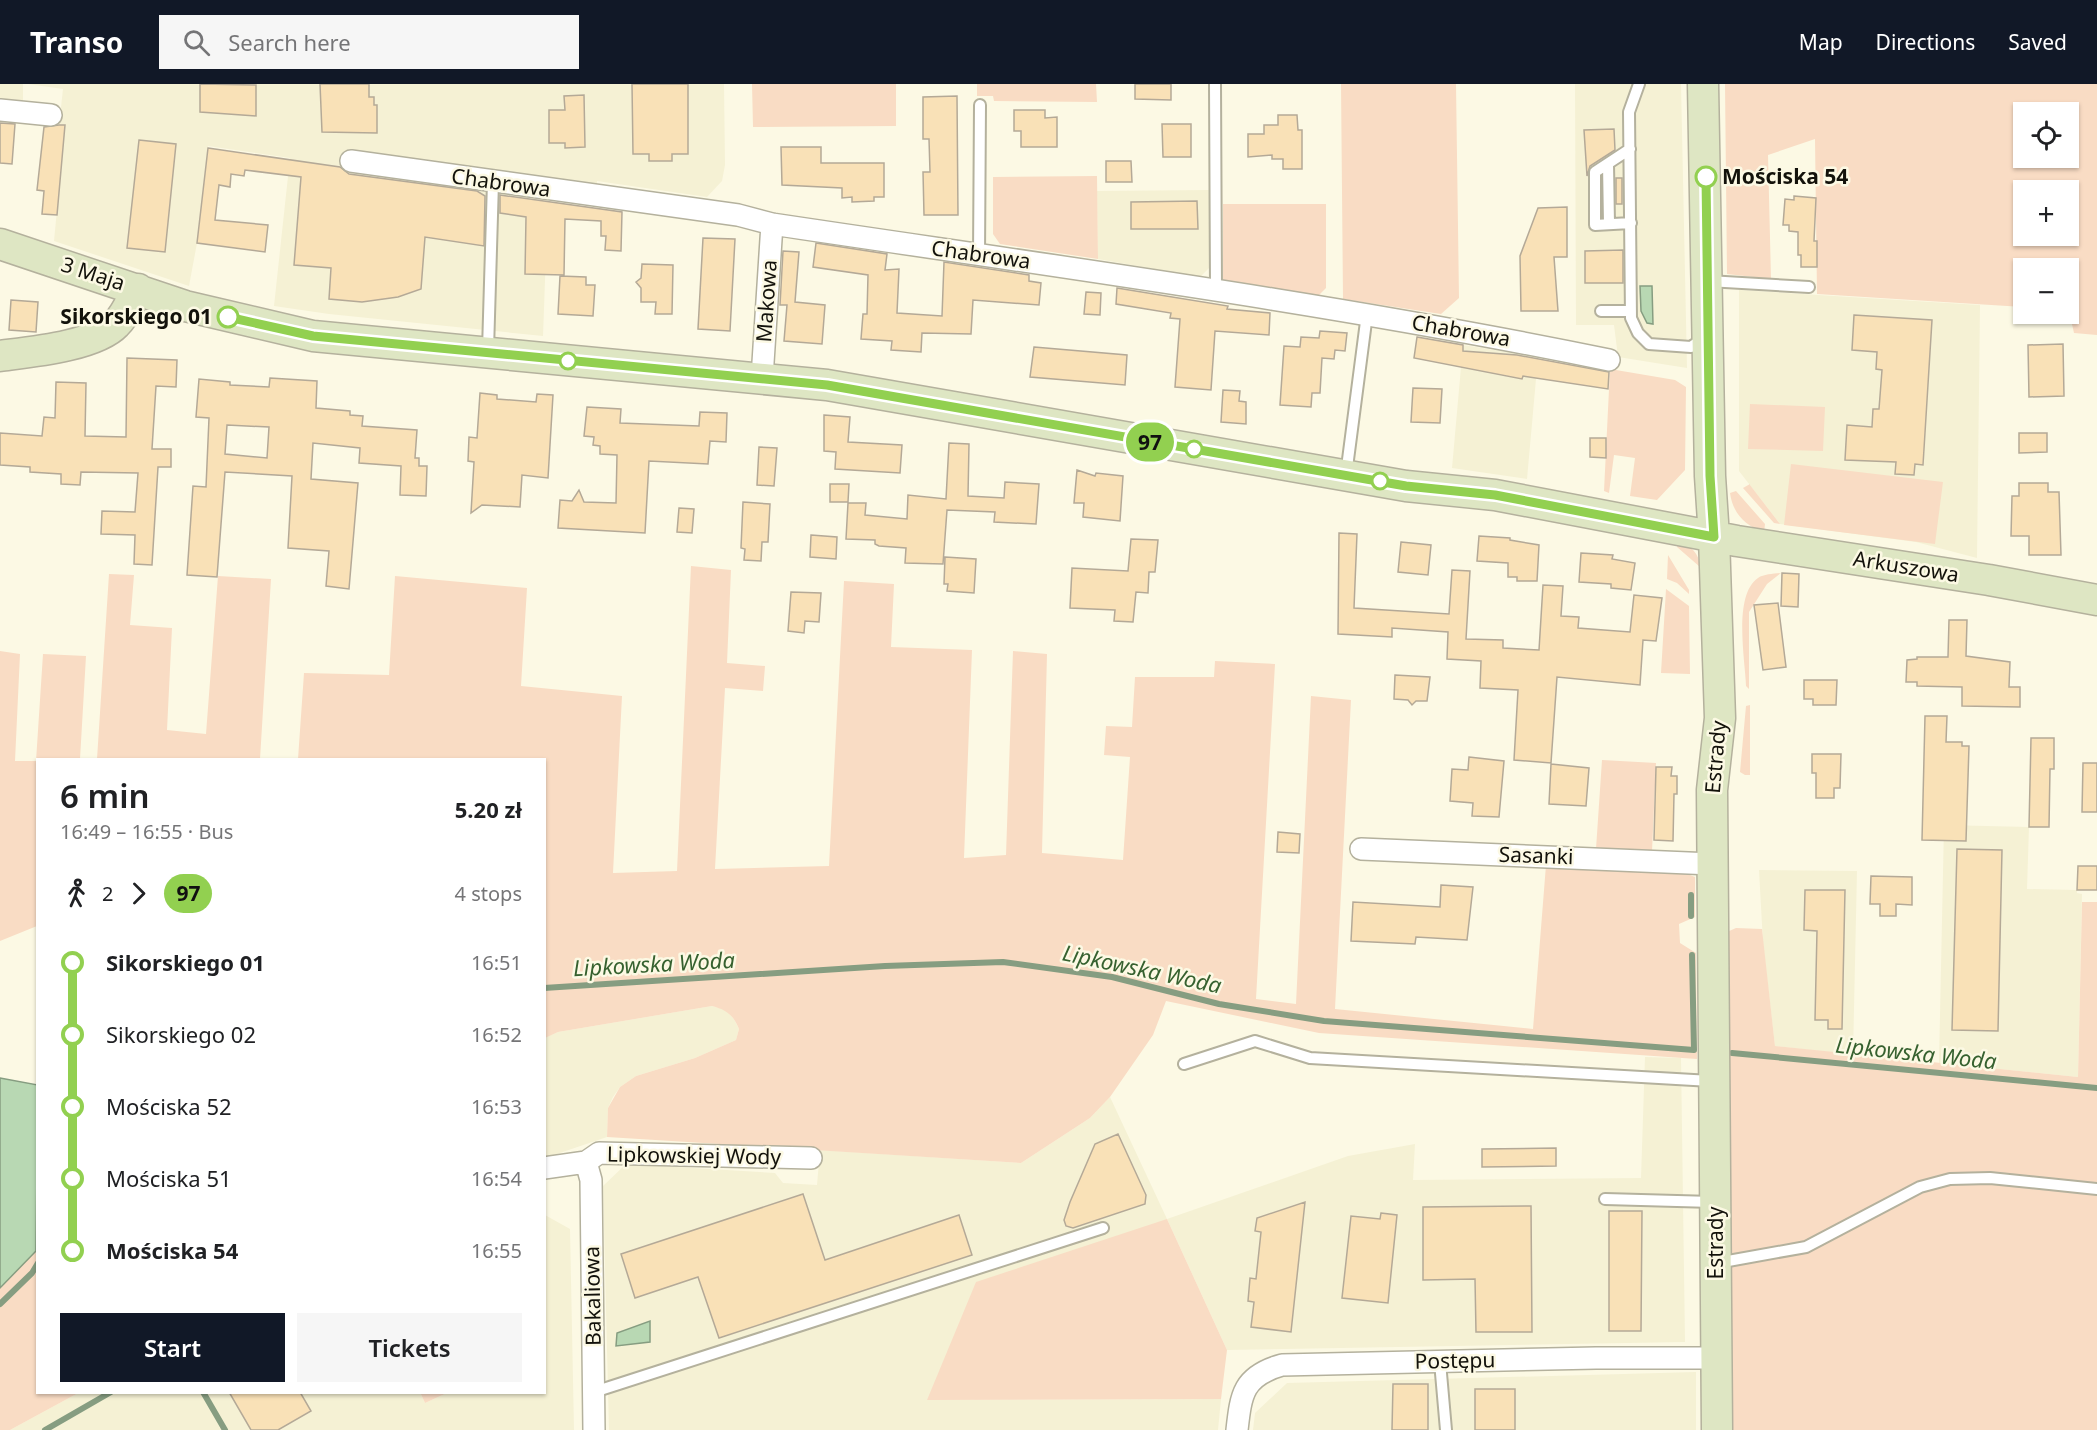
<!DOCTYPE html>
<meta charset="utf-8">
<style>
:root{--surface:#fff;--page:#f6f6f6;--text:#202124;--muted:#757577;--accent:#111827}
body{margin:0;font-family:"Noto Sans",sans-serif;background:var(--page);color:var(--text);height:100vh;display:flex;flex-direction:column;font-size:22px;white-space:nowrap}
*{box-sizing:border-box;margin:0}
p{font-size:20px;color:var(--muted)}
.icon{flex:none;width:33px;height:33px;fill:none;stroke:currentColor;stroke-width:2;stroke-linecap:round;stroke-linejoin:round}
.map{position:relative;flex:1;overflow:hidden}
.sheet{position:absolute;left:36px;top:674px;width:510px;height:636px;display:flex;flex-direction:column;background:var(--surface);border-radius:0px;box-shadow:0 2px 4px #0004}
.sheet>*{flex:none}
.badge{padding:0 12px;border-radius:20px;font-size:21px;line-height:39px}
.fabs{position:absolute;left:2013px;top:18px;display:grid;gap:12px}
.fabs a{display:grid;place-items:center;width:66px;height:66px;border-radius:0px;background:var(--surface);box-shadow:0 2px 4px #0004;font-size:30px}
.map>.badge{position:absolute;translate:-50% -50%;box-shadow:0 0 0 3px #fff}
.legs{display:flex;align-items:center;gap:9px;height:66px;padding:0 24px;font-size:20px}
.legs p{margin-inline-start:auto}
.summary{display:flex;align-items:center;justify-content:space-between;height:102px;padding:0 24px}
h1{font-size:33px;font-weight:600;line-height:45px}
.button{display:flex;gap:12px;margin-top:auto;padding:12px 24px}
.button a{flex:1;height:69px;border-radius:0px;background:var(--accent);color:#fff;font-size:24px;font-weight:600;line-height:69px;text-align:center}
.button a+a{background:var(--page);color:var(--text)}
ul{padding:0 24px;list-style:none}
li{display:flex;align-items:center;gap:21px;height:72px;font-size:22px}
li i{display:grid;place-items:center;width:9px;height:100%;margin:0 8px;background:currentColor}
li i::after{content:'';width:15px;height:15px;margin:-8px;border:4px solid;border-radius:50%;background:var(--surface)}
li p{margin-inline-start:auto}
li:first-child i{background:linear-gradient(#0000 50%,currentColor 0)}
li:last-child i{background:linear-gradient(currentColor 50%,#0000 0)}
header{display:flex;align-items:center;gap:36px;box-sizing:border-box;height:84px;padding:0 30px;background:var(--accent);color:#fff}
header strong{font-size:28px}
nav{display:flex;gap:33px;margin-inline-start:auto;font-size:21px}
.search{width:420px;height:54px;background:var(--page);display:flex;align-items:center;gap:15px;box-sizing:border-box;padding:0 21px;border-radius:0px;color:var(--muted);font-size:22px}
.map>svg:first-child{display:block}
.built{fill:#f5f1d4}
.green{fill:#f9dcc4;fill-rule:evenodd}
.water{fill:#b8d8b3;stroke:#869d81;stroke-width:1.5}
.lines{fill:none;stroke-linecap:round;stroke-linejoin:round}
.stream{stroke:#869d81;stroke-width:6}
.building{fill:#f9e1b7;stroke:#b4a997;stroke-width:1.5;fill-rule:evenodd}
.lane-casing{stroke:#b4b19d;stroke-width:14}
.street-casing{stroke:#b4b19d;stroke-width:24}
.secondary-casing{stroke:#b4b19d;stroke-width:33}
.lane{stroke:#fff;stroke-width:10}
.street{stroke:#fff;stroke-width:21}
.secondary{stroke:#dee6c3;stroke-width:30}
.line-1-casing{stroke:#fff;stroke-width:14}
.line-1{stroke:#92d050;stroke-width:9}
.stop-1-dot{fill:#fff;stroke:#92d050;stroke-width:3}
.labels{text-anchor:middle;stroke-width:5;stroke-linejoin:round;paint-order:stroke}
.stop-label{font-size:21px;font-weight:bold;fill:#13120b;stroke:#fcf9e4;text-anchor:start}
.street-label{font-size:21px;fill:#13120b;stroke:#fcf9e4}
.water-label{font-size:22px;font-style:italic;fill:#36612f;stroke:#fcf9e4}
</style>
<header>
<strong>Transo</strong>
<div class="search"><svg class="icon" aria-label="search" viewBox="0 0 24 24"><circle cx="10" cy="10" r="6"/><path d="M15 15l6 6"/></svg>Search here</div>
<nav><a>Map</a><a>Directions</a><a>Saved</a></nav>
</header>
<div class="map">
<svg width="2097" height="1346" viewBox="0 0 2097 1346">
<rect width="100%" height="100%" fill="#fcf9e4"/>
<!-- built -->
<path class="built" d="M0,0h23v20l-23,-4z
M28,0h696l1,81 -3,16 -15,16 -110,-16v10l-49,7 -5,138 -214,-22 -55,-8 16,-148 -82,-12 -11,97 -8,43 -135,-45 11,-115 -6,-1 4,-36z
M1575,0h106l6,284 -69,-11 -4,-32h-38z
M1209,106v78l-9,9 -102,-18 -1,-68z
M1739,206l241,15 -3,253 -61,-16 -136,-18 -41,-53z
M1463,261l75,12 -11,122 -75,-11z
M1944,741l85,2 -2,62 50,1v3l5,1 -4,183 -139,-14z
M1759,786l98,1 -4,184 -78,-9 -12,-103z
M712,922l15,4 8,11 4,8 -3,11 -41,18 -59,18 -16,11 -7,10 -5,11 -1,29 -62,21 -1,-120 14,-6z
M1645,973l36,1 4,284 -458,8 -60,-131 -240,181 294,-1 -3,31h-609l-6,-244 23,-22 149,9 8,10 34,2 3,-35 201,13 69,-45 20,-21 57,122 181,-63 67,-12 -2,36 228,-2z
M545,1131l25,14 4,201h-564l70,-38h340l5,11 24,-11h95z
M1696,1288v58h-443l2,-17 32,-30z"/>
<!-- green -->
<path class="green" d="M752,0h144v42l-143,1z
M977,0h119l1,18 -103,-1 -1,-5h-16z
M1341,0h115l3,214 -18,16 -98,-15z
M1725,0h372v251l-23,-2 -5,-22 -1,-43h-44l-1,39 -206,-13 -2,-155 -47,16 3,124 -44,-5zM2024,28h44v46h-44zM2024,106h44v46h-44z
M1097,92l1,83 -98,-15 -7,-10v-57z
M1223,120h103v84l-8,8 -95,-16z
M1610,285l65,11 11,7 -1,83 -28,30 -27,-4 5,-38 -21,-3 -5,38 -5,-2z
M1750,320l75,3 -2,44 -75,-2z
M1791,380l152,18 -8,62 -151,-19z
M1750,400v1l30,39 -6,-1 -31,-35z
M1736,407l29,33 -1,9c-19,-8 -31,-19 -34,-40z
M1678,458c13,3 21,11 22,25l-23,-20z
M1668,471l21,35v4l-12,-11 -10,-4z
M691,482l40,4 -4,93 38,3 -2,25 -38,-3 -10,181 114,-3 15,-285 50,3 -3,63 81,3 -8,208 42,-3 7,-204 34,3 -5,199 81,7 7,-103 -26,-2 2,-29 26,1 3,-50h79l1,-16 60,3 -19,335 40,5 15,-308 40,4 -16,309 198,20 13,-164 131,5 18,7v40l-16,7 1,19 16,10 1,106 -378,-26 -153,-32 -13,34 -43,62 -20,21 -69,45 -414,-26 1,-29 12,-21 16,-11 59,-18 41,-18 3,-11c-6,-14 -12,-19 -27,-23l-154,26 -13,6 -1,-279h-246l6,-86 85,2 6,-99 132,12 -6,98 101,10 -9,177 64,-2z
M1781,489l-14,11 -18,28v77l-3,-3c-1,-27 -13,-91 12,-108 6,-4 15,-4 23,-5z
M109,490l25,1 -4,50 42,3 -5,102 39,4 12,-158 53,3 -11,180h-163z
M1666,505l23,17 1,68 -29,-1z
M0,567l20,3 -5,107h21l7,-107 43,2 -6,103h-42l-1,167 -37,15z
M1750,621v70h-5l-5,-3 6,-66z
M1602,676l54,3 -4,88 -56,-2z
M2082,818h15v528h-366l-4,-498 9,-4 26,1 13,117 303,31z
M1167,1135l60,131 -6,49 -294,1 49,-118z
M37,1157l1,151h42l-70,38h-10v-142l36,-37z
M420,1308h29l-24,11z"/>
<!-- water -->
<path class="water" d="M1640,202h12l1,38 -6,-1 -6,-12z
M0,994l38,7 -2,166 -36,37z
M650,1237v21l-34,4 1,-13z"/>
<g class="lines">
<!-- stream -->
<path class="stream" d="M1691,811v21
M544,904l341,-22 118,-4 109,15 107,27 105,17 370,29 -2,-95
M1732,969l365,35
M0,1220l32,-31 6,-10
M203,1308l22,38
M45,1346l66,-38"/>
</g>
<!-- building -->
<path class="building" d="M200,0l56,1v31l-56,-4z
M320,0h49v13h5v8h3v28l-55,-1z
M632,0h56v70h-16v7h-23v-7h-16z
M1135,0h36v16l-36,-1z
M584,11l1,52 -20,1v-5h-16v-33h16l-1,-14z
M957,12l1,119h-34l-1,-43h7l-1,-33h-6v-42z
M1014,26h31v8l12,-1v30h-36v-16h-7z
M1278,31h19l1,15h4v39h-19v-10h-11v-4l-24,2v-23h16v-9h14z
M0,39l15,1 -3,40 -12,-1z
M1162,40h29v33h-28z
M59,41h6l-8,90 -15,-1 2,-23 -7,-1 7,-63z
M1614,45l1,21 -25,16 -3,10 -3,-46z
M139,56l37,4 -11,108 -38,-4z
M781,63h40v16h63v34h-10v4l-22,1v-5l-10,1v-10l-60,-3z
M208,64l132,19 9,7 128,17 8,5 -1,50 -59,-9 -4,52 -23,8 -36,5 -33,-3 2,-31 -37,-3 7,-88 -56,-7 -1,6 -13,-2 -1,13 -11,-2 -4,35 53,5 -3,27 -68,-9z
M1106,77h25l1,21h-26z
M1616,94h6v26h-6z
M500,111l122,17 -1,39 -16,-1 1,-14h-5v-15l-36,-2 -1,56 -39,-1 1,-57 -26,-4z
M1794,112l22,2 -2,43h3v26h-16v-12h-3v-23l-9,-1v-6h-6l2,-26 9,1z
M1197,117l1,28h-67v-27z
M1567,123v50h-13l4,54h-37l-1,-55 18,-48z
M703,154l32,1 -5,92 -32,-2z
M816,159l71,11 -2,16 14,-1 -2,44 45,3 2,-54 85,13v6l12,2 -2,22 -66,-5 -2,34 -49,-1 -1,19 -30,-2 1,-9 -31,-2 2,-25h4l1,-39 -55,-8z
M1623,166v33h-38v-32z
M783,167l16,1 -4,50 30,3 -3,39 -38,-3 3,-36h-7z
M642,180l31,1 -1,49h-17l1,-12h-15v-14l-5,-6 5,-4z
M560,192l26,1v8h9l-2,31 -35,-2z
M1117,204l111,18 -1,3 43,4 -1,22 -54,-4 -4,59 -36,-3 5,-68 -10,-1 1,-5 -55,-9z
M1086,208l15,1 -1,22 -16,-1z
M11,216l27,2 -2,30 -27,-2z
M1854,231l78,5 -9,145 -8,-1 -1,11 -19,-1 1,-12 -51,-2 2,-35 25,2 1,-18h6l3,-39 -6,-1 1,-17 -25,-2z
M1320,247l27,2 -2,18 -10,-1 -1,9 -12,-1 -2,35h-8l-1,14 -31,-2 4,-59 16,1 1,-10 18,1z
M1417,253l46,8v6l54,4 92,17 -1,17 -85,-13 -1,3 -108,-21z
M2063,260l1,52 -35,1 -1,-52z
M1034,263l93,8 -2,30 -95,-8z
M127,274l50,2 -1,27 -20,-1 -4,63h19v18h-13l-6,98 -18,-1 1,-29 -34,-1 1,-23 33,1 3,-39 -57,-1 -1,13 -19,-1v-10l-31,-2v-5l-30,-2v-32l42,3 2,-19 11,1 1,-36 30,1 -1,53 41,1z
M270,294l47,3 -1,27 34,3v4l13,1 -1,10 55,4 -2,28h4v8h8l-1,30 -26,-1 1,-29 -42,-3 1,-15 -47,-5 -2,36 47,4 -9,106 -23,-3 3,-35 -41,-3 4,-72 -67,-4 -8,105 -30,-2 6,-89 13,1 3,-69 -13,-1 3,-38 31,3v3l39,2zM227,341l42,2 -2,31 -42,-4z
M1413,304l29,1 -2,34 -29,-1z
M1223,306l17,1 -1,10 7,1v22l-25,-2z
M480,309l17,2v4l39,3 1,-8 16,1 -5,83 -26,-3 -2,32 -38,-2 -11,8 3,-51 -6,-1 1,-24 8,1z
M587,323l34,2 -1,14 79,3 1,-14 27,1 -1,29 -16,-1 -2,23 -59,-3 -4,72 -87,-5 2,-28 12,1 7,-11 5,12 32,1 1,-48 -17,-1v-8l-7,-1 1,-8 -10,-1z
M824,331l26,2 -2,25 54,3 -2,28 -65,-4 1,-17 -12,-1z
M2019,349h28v19l-28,1z
M1590,354h16v20l-16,-1z
M949,359l20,1 -1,52 36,2 1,-16 34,2 -3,40 -42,-2 1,-10 -48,-2 -4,54 -38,-1 1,-15 -27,-2 -4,-2v-4l-29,-1 2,-36h18l-1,12 42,4 1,-24 38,4z
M759,363l18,1 -3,38 -17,-1z
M1077,386l18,6 1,-3 27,3 -3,45 -37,-4 1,-14h-10z
M2019,399h29v9h11l2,63h-32v-19h-18l1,-40h7z
M830,400h19l-1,18h-18z
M743,418l27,2 -2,38h-6l-1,19 -17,-1 1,-11 -4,-1z
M679,424l15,1 -2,24 -15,-1z
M1339,449l18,1 -3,74 95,6 3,-44 18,1 -4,68 37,1v8l36,2 4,-65 20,1 -2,30 18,1 -1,11 52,4 4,-37 28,3 -6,43 -13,-1 -3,45 -83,-8 -6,86 -37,-3 4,-70 -38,-2 1,-27 -34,-2 1,-27 -56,-4v9l-54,-3z
M811,451l26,2 -1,22 -26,-2z
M1479,452l31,2v2l29,5 -2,36h-20v-4h-9v-14l-31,-2z
M1131,455l27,1 -3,32h-6l-1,21 -12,-1 -3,30 -19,-1 1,-11 -45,-2 2,-40 56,3z
M1401,458l30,3 -3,30 -30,-3z
M1581,469l32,2 -1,4 23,4 -4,27 -20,-2v-4l-32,-2z
M945,473l31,2 -2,34 -27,-2 1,-7h-4z
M1782,489l17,1 -1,33 -17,-1z
M791,508l30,1 -2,29 -14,-1 -1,12 -16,-2z
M1778,519l8,64 -23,3 -9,-65z
M1949,536h18l-1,36 44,6 -1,25h11v20l-58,-1v-19l-45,-1v-4h-11l1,-22 10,-1v-2h31z
M1395,591l35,2 -3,24h-11l-4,4 -4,-5 -14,-1z
M1804,596h33l-1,25h-23v-6h-9z
M1925,632h22l-1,26h16v4h7l-3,95 -44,-1z
M2031,654h23v31h-4l-1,58h-20z
M1812,670h29l-1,34h-6v10h-18v-25h-4z
M1469,673l35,4 -5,56 -27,-1 1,-13 -23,-2 2,-32 16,1z
M2083,679h14v49h-15z
M1551,680l38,4 -3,38 -37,-2z
M1656,683h16l-1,9h6v18h-3l-1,47 -19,-1z
M1278,748l22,2 -1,19 -22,-1z
M1957,765l45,1 -4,181 -46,-1z
M2078,782h19v24h-20z
M1871,792l41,1v28l-16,-1v12h-16v-12h-10z
M1441,801l32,2 -6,53 -51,-3 -1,7 -64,-3 2,-39 87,5z
M1805,806h40l-3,139h-14v-9h-13l2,-89 -13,-1z
M1118,1050l28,61 -1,9 -72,24 -7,-2 -2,-6 6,-18 25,-58z
M1556,1064v18l-74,1v-18z
M803,1110l22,66 134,-45 13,40 -253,83 -21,-61 -63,21 -14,-44z
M1305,1118l-14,130 -40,-5 3,-25 -6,-1 2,-23 6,1 5,-47 -6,-1 2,-13z
M1531,1122l1,126h-56l-1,-53 -52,1v-73z
M1609,1127h33l-1,120h-32z
M1381,1129l16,2 -9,88 -46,-5 9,-82 29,3z
M1393,1300h35v46h-36z
M1475,1305h40v41h-40z
M229,1308h71l11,19 -33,19h-27z"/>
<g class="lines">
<defs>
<path id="lane" d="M1215,0l1,205
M1639,0l-10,28 2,206 7,15 11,11 42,3 11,-8
M1630,65l-35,23v53l36,-2
M1608,80l1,60
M979,171l1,-150
M1708,197l101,6
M1601,227h30
M488,266l5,-168
M1346,391l21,-161
M1184,980l71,-23 55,17 401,23
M1605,1115l108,3
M1717,1179l89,-16 114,-60 30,-8 40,-1 107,11
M1440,1278l6,68
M594,1308l509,-164"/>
<path id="street" d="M0,26l51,5
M351,77l387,54 34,9c280,42 560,79 837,136
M762,294l10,-154
M1361,765l351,15
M586,1078l5,18 3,250
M544,1084l42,-6 13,-9 212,5
M1237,1346c4,-36 6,-54 45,-65l314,-7h121"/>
<path id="secondary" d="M1703,0l7,392 4,61 6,181 -8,72 5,640
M0,160l185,62 128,30 514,49 579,101 89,9 242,46 252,39 108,20
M0,272c30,-4 95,-10 116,-32 10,-9 15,-24 22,-35"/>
</defs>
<!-- lane casing -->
<use href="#lane" class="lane-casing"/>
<!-- street casing -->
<use href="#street" class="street-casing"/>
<!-- secondary casing -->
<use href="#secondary" class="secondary-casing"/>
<!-- lane -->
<use href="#lane" class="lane"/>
<!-- street -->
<use href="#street" class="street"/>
<!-- secondary -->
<use href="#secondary" class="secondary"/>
</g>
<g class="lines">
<defs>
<path id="line-1" d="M228,233l85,19 514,49 579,101 89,9 219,42 -4,-61 -4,-299"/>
</defs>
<!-- line-1 casing -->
<use href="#line-1" class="line-1-casing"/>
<!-- line-1 -->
<use href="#line-1" class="line-1"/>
</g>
<!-- markers -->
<g class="stop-1-dot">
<circle cx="1706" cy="93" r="10"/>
<circle cx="228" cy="233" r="10"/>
<circle cx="568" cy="277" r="8"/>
<circle cx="1194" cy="365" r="8"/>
<circle cx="1380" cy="397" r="8"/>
</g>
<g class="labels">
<!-- stop labels -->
<g class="stop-label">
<text x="1722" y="100">Mościska 54</text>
<text x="212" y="240" text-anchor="end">Sikorskiego 01</text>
</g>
<!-- street labels -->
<g class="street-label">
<text transform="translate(501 99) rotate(8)" y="7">Chabrowa</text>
<text transform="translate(981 171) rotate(8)" y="7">Chabrowa</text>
<text transform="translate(93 190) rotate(18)" y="7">3 Maja</text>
<text transform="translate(767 217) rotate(-86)" y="7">Makowa</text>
<text transform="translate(1461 247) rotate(10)" y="7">Chabrowa</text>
<text transform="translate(1906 483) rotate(9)" y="7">Arkuszowa</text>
<text transform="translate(1716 673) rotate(-85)" y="7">Estrady</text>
<text transform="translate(1536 772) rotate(2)" y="7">Sasanki</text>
<text transform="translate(694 1072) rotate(1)" y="7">Lipkowskiej Wody</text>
<text transform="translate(1716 1159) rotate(-90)" y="7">Estrady</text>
<text transform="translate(593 1212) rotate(-91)" y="7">Bakaliowa</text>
<text transform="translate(1455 1277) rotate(-1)" y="7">Postępu</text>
</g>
<!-- water labels -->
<g class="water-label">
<text transform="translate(654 880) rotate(-3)" y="8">Lipkowska Woda</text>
<text transform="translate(1142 885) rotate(12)" y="8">Lipkowska Woda</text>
<text transform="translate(1916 969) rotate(6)" y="8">Lipkowska Woda</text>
</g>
</g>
</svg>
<div class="fabs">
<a><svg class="icon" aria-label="locate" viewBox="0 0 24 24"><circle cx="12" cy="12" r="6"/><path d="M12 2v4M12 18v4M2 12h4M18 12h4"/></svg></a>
<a>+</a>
<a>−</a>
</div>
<b class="badge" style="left:1150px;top:358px;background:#92d050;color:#111">97</b>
<section class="sheet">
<div class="summary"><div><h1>6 min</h1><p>16:49 – 16:55 · Bus</p></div><b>5.20 zł</b></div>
<div class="legs"><svg class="icon" aria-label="walk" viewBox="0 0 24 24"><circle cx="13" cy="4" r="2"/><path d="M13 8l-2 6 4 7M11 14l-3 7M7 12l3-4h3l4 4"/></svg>2<svg class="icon" aria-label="forward" viewBox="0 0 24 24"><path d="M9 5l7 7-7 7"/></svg><b class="badge" style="background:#92d050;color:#111">97</b><p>4 stops</p></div>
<ul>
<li><i style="color:#92d050"></i><b>Sikorskiego 01</b><p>16:51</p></li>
<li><i style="color:#92d050"></i><span>Sikorskiego 02</span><p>16:52</p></li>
<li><i style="color:#92d050"></i><span>Mościska 52</span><p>16:53</p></li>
<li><i style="color:#92d050"></i><span>Mościska 51</span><p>16:54</p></li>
<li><i style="color:#92d050"></i><b>Mościska 54</b><p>16:55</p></li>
</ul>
<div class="button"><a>Start</a><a>Tickets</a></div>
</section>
</div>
